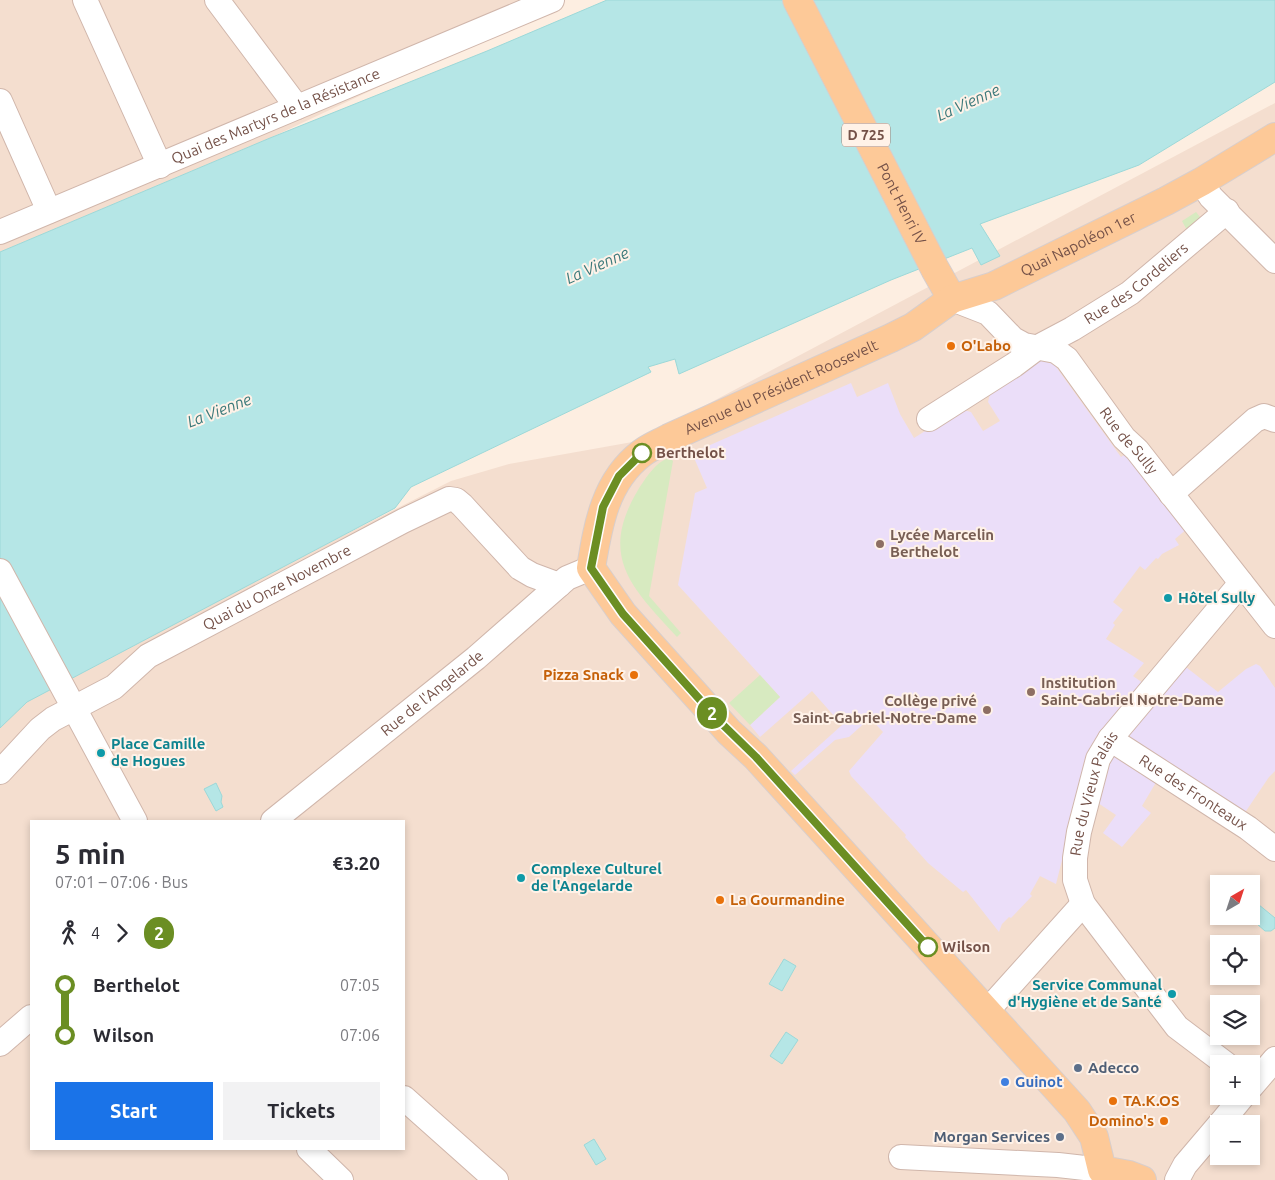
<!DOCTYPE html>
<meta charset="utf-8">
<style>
:root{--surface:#fff;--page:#f2f2f3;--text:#2b2b33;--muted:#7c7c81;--accent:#1a73e8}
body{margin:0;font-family:Ubuntu,sans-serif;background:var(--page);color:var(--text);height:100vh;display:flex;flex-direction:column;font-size:19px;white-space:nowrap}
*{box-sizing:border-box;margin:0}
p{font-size:16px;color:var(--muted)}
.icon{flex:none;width:28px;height:28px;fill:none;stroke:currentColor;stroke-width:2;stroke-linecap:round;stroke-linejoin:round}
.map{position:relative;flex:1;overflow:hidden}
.panel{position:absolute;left:30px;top:820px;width:375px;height:330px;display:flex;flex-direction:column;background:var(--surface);border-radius:0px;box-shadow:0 2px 8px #0003}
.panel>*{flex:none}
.badge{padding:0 10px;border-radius:16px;font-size:18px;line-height:32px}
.needle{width:32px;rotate:39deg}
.buttons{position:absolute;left:1210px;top:875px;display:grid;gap:10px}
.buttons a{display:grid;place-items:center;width:50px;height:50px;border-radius:0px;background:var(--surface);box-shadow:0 2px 8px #0003;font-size:25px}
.map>.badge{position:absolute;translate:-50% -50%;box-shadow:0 0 0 2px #fff}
.legs{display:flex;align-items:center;gap:8px;height:55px;padding:0 25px;font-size:16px}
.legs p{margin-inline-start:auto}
.overview{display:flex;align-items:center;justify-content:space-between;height:85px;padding:0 25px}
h1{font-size:28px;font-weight:700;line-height:38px}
.action{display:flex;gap:10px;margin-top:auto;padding:10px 25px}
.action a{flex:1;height:58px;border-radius:0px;background:var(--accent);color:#fff;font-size:20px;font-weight:700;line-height:58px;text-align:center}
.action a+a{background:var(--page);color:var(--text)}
ul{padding:0 25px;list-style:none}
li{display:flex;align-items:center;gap:18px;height:50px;font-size:19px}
li i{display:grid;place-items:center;width:8px;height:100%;margin:0 6px;background:currentColor}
li i::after{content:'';width:12px;height:12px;margin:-6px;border:4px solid;border-radius:50%;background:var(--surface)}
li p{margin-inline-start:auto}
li:first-child i{background:linear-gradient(#0000 50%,currentColor 0)}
li:last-child i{background:linear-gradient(currentColor 50%,#0000 0)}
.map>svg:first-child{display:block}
.residential{fill:#f4decf;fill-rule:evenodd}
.education{fill:#ebdef9}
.green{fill:#d7eac0}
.water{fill:#b5e6e6;stroke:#9cd8d8}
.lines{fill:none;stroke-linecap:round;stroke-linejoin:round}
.minor-casing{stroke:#d0b6ab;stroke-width:26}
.major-casing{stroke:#d8cecc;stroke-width:30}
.minor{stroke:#fff;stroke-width:24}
.major{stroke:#fdc998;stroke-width:28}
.line-1-casing{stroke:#fff;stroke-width:11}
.line-1{stroke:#6b8e23;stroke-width:8}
.food-dot{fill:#e8710a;stroke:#fff2e8;stroke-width:2}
.stop-1-dot{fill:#fff;stroke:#6b8e23;stroke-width:2.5}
.education-dot{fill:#8d6e63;stroke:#fff2e8;stroke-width:2}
.culture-dot{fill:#0f9aa8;stroke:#fff2e8;stroke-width:2}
.service-dot{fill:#5c6f8a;stroke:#fff2e8;stroke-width:2}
.shop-dot{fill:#3f7fe0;stroke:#fff2e8;stroke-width:2}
.labels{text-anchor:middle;stroke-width:4;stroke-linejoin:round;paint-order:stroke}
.shield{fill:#fff2e8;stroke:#9e8178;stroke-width:1}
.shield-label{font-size:14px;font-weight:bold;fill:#745148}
.street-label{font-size:15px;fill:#745148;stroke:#fff2e8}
.food-label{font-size:15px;font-weight:bold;fill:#c56008;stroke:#fff2e8;text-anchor:start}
.stop-label{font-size:15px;font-weight:bold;fill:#745148;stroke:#fff2e8;text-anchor:start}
.education-label{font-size:15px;font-weight:bold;fill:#785e54;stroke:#fff2e8;text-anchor:start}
.culture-label{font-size:15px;font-weight:bold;fill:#0d838f;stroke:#fff2e8;text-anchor:start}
.service-label{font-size:15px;font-weight:bold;fill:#4e5e75;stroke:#fff2e8;text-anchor:start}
.shop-label{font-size:15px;font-weight:bold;fill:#366cbe;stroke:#fff2e8;text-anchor:start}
.water-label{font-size:16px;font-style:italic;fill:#3b797a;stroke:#fff2e8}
</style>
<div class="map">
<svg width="1275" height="1180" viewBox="0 0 1275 1180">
<rect width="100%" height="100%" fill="#fdeee1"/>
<!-- residential -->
<path class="residential" d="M0,0h564l-294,138 -270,114z
M1275,103v1077h-1275v-461l15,-17 436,-221 58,-17 129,-23zM31,821h373v328h-373zM1219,884h32v32h-32zM1219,944h32v32h-32zM1219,1004h32v32h-32zM1219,1064h32v32h-32zM1219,1124h32v32h-32z"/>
<!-- education -->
<path class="education" d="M1039,360l15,4 67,93 8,-5 59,76 -13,11 4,6 -17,9 -4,5 -2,-1 -11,12 -5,-4 -27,36 10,8 -10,13 2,2 -9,14 38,24 -11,13 10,7 -54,70 -33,131 -16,-8 -10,18 2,2 -21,22 -2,-1 -7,7 -3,8 -33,-42 -3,2 -35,-29 -23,-26 1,-2 -55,-59 -2,-5 34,-39 -13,-14 -21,19 -14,3 -40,35 -4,-4 51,-46 -30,-34 -52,46 -10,-12 30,-28 -102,-112 17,-92 12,-5 -15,-35 159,-70 6,14 31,-14 12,31 14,24 46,-29 11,3 12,19 17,-10 -12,-19 3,-12z
M1182,664l36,28 28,-23 10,-5 4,2 15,22v83l-6,6 -25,37 -119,-77z
M1113,753l45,26 -16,27 9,7 -29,34 -19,-14 13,-18 -21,-14z"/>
<!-- green -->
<path class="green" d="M1196,212l9,11 -15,13 -8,-15z
M670,458l3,3 -24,135 32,37 -4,4c-45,-49 -79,-80 -39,-147 7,-11 19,-30 32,-32z
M760,675l20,22 -30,28 -21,-22z"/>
<!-- water -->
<path class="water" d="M607,0h668v82l-136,83 -159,59 20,32 -19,9 -9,-17 -81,32 -212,94 -4,-15 -27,8 3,5 -240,115 -16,21 -368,194 -27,26v-476l270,-114 217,-87z
M216,783l6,13 -1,6 2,5 -7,4 -12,-22z
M1253,900l22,18v10l-4,3h-6l-17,-15h3v-14z
M784,959l12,7 -14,25 -13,-7z
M786,1032l12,8 -16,24 -12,-8z
M594,1139l12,20 -10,6 -12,-20z"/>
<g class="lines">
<defs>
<g id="minor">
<path d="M85,0l75,166"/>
<path d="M217,0l80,107"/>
<path d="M0,101l49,110"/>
<path d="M1201,182l10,15 64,64"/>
<path id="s1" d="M0,232l552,-232"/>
<path id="s2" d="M952,299l36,14 25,26 11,6 32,6 11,8 57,79 13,12 138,176"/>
<path id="s3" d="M929,419l85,-54 24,-18 34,-18 58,-36 97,-82"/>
<path d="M1171,494l84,-74 9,-4 11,4"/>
<path d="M0,571l135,250"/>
<path id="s4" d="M1110,739l138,89 27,21"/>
<path id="s5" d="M0,772l40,-43 13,-10 61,-32 34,-31 255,-135 46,-22 7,1 6,5 58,63 12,7 27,10"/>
<path id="s6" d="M273,821l203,-163 91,-80 24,-10"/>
<path d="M986,1012l97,-108"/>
<path d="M0,1044l31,-27"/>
<path id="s7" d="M1226,1064l-49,-37 -94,-123 -8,-24v-22l4,-26 19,-73 12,-20 131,-156"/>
<path d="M1251,1087l24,-28"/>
<path d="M404,1098l92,82"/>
<path d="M1220,1124l23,-28"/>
<path d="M309,1149l32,31"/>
<path d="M901,1157l157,8 44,5"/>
<path d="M1177,1180l8,-15 34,-40"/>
</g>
<g id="major">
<path id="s8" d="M797,0l138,269 17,30"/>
<path id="s9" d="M1142,1180l-13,-5 -27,-5 -8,-33 -17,-26 -321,-354 -27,-25 -106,-118 -32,-46c7,-43 14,-87 51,-115 8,-6 18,-10 27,-15l222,-100 22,-11 39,-28 42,-13 172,-85 35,-19 74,-45"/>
</g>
</defs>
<!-- minor casing -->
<use href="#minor" class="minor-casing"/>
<!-- major casing -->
<use href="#major" class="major-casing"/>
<!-- minor -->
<use href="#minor" class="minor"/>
<!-- major -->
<use href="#major" class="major"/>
</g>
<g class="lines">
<defs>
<path id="line-1" d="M642,453l-23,23 -16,31 -12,61 32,46 97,108 36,35 172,190"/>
</defs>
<!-- line-1 casing -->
<use href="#line-1" class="line-1-casing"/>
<!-- line-1 -->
<use href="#line-1" class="line-1"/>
</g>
<!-- markers -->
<g class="food-dot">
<circle cx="951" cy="346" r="5"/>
<circle cx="634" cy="675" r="5"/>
<circle cx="720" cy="900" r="5"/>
<circle cx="1113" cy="1101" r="5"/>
<circle cx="1164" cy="1121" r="5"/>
</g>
<g class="stop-1-dot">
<circle cx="642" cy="453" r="9"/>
<circle cx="928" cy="947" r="9"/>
</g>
<g class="education-dot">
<circle cx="880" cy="544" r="5"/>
<circle cx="1031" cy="692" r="5"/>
<circle cx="987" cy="710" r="5"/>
</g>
<g class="culture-dot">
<circle cx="1168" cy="598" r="5"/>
<circle cx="101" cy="753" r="5"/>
<circle cx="521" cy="878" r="5"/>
<circle cx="1172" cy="994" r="5"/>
</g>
<g class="service-dot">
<circle cx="1078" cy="1068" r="5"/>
<circle cx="1060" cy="1137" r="5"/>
</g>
<circle class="shop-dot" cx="1005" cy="1082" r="5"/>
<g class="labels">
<!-- shield labels -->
<rect class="shield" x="842" y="123.5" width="48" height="23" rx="4"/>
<g class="shield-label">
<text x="866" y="140">D 725</text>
</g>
<!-- street labels -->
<g class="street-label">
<text dy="5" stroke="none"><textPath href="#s1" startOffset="299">Quai des Martyrs de la Résistance</textPath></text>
<text dy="5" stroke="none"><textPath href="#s8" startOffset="229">Pont Henri IV</textPath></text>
<text dy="5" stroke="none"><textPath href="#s9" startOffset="1450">Quai Napoléon 1er</textPath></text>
<text dy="5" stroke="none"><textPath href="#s3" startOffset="248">Rue des Cordeliers</textPath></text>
<text dy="5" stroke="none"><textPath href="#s9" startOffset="1119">Avenue du Président Roosevelt</textPath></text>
<text dy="5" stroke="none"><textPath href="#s2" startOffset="236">Rue de Sully</textPath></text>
<text dy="5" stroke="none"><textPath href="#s5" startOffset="336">Quai du Onze Novembre</textPath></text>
<text dy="5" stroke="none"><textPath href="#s6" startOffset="204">Rue de l'Angelarde</textPath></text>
<text dy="5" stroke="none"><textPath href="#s4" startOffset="99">Rue des Fronteaux</textPath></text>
<text dy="5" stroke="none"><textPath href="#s7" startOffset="331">Rue du Vieux Palais</textPath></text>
</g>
<!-- food labels -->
<g class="food-label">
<text x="961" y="351">O'Labo</text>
<text x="624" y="680" text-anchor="end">Pizza Snack</text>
<text x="730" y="905">La Gourmandine</text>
<text x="1123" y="1106">TA.K.OS</text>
<text x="1154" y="1126" text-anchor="end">Domino's</text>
</g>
<!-- stop labels -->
<g class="stop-label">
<text x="656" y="458">Berthelot</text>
<text x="942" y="952">Wilson</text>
</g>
<!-- education labels -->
<g class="education-label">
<text x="890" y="540">Lycée Marcelin<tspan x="890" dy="17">Berthelot</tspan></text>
<text x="1041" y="688">Institution<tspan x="1041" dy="17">Saint-Gabriel Notre-Dame</tspan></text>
<text x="977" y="706" text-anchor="end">Collège privé<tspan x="977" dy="17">Saint-Gabriel-Notre-Dame</tspan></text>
</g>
<!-- culture labels -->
<g class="culture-label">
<text x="1178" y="603">Hôtel Sully</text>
<text x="111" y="749">Place Camille<tspan x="111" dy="17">de Hogues</tspan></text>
<text x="531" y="874">Complexe Culturel<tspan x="531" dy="17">de l'Angelarde</tspan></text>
<text x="1162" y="990" text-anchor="end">Service Communal<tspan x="1162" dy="17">d'Hygiène et de Santé</tspan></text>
</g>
<!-- service labels -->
<g class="service-label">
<text x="1088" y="1073">Adecco</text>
<text x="1050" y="1142" text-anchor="end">Morgan Services</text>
</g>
<!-- shop labels -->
<g class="shop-label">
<text x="1015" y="1087">Guinot</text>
</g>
<!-- water labels -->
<g class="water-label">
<text transform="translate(968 102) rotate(-24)" y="6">La Vienne</text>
<text transform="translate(597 265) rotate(-24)" y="6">La Vienne</text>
<text transform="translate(219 410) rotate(-21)" y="6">La Vienne</text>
</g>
</g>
</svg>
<div class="buttons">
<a><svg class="needle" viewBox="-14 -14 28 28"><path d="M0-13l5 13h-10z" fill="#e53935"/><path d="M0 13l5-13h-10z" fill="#7c7c81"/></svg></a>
<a><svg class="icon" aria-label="locate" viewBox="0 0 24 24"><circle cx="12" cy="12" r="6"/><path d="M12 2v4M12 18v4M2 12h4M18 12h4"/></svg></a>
<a><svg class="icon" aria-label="layers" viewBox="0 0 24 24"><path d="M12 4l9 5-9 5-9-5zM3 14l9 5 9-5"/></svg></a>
<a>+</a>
<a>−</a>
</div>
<b class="badge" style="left:712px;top:713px;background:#6b8e23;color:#fff">2</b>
<section class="panel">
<div class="overview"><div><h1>5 min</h1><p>07:01 – 07:06 · Bus</p></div><b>€3.20</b></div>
<div class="legs"><svg class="icon" aria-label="walk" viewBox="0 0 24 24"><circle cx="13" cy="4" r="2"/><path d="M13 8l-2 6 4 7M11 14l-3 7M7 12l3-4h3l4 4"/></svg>4<svg class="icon" aria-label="forward" viewBox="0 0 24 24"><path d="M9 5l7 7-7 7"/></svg><b class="badge" style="background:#6b8e23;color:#fff">2</b></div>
<ul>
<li><i style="color:#6b8e23"></i><b>Berthelot</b><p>07:05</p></li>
<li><i style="color:#6b8e23"></i><b>Wilson</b><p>07:06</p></li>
</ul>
<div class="action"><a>Start</a><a>Tickets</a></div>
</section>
</div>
